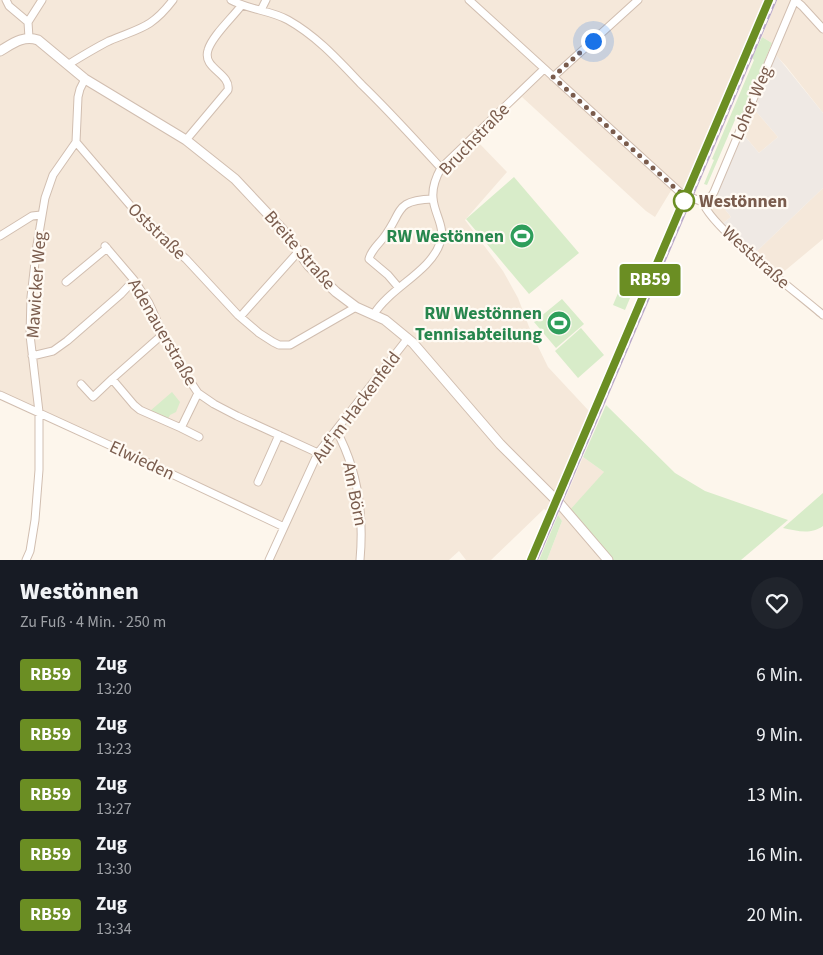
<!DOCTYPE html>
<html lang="de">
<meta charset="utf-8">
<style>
:root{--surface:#171b24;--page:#20242c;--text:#f1f3f6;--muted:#9ea1a6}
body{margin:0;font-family:"Source Sans 3",sans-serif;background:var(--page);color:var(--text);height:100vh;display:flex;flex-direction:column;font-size:19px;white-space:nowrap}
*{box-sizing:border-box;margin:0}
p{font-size:16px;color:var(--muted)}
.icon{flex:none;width:28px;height:28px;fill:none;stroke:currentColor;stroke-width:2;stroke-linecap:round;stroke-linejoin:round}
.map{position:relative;height:560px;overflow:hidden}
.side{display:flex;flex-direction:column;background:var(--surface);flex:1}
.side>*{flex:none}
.badge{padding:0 10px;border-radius:4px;font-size:18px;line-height:32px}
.you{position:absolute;width:25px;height:25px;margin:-12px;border:4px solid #fff;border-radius:50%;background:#1a73e8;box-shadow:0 0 0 8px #1a73e833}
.map>.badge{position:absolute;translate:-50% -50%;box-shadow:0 0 0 2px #fff}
.round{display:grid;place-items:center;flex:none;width:52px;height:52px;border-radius:26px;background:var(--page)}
.overview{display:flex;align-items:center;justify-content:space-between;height:85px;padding:0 20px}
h1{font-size:24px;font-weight:800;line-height:38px}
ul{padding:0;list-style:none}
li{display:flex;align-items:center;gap:15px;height:60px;padding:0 20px}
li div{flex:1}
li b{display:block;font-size:19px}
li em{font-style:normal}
li .badge{min-width:55px;font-weight:700;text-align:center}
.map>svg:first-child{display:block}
.residential{fill:#f5e8da}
.industrial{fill:#efe9e4}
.green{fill:#d8ecc9}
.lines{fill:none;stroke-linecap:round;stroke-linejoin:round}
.minor-casing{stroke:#d1beb0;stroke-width:9}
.tertiary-casing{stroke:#d1beb0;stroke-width:11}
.minor{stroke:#fff;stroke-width:7}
.tertiary{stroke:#fff;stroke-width:9}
.rail-casing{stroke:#b9a8c9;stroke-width:4}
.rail{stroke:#fffaf3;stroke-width:2;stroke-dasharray:5.5;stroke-linecap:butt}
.line-casing{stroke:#fff;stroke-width:11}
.line{stroke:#6b8e23;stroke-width:8}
.walk{stroke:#7a5c4d;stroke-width:5;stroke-dasharray:0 9}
.stop-dot{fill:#fff;stroke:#6b8e23;stroke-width:2.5}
.labels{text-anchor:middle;stroke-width:4.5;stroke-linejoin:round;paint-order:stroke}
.street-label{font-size:18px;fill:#7a5c4d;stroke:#fffaf3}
.stop-label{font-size:18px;font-weight:bold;fill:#7a5c4d;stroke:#fffaf3;text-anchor:start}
.leisure-label{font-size:18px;font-weight:bold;fill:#27864d;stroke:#fffaf3;text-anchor:end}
</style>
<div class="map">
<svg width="823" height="560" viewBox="0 0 823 560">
<rect width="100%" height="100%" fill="#fdf6ec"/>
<!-- residential -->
<path class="residential" d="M0,0h765l-80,192 -10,-8 -20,33 -9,-6 -124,-114 -46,43 31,32 -42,48 38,51 15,27 13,34 17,35 41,44 -42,100 -3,-2 -53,51h-25l-7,-9 -10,9h-179l15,-33 -285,-135z
M777,0h46v113l-37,-47 -16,-17 2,-6 -10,-6z
M754,109l24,28 -19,16 -16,-19z
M823,188v51l-42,35 -26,-21z
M716,198l15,19 -9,7 -12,-13z
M583,457l21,15 2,88h-59l15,-39 -4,-6z"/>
<!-- industrial -->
<path class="industrial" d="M776,55l47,58v75l-68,65 -33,-29 9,-7 -15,-19 27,-64 16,19 19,-16 -24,-28z"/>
<!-- green -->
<path class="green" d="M762,37l10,6 -32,78 -5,-1 -28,65 -3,-1 10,-24 -2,-1 42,-99 -2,-2z
M514,177l65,76 -50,41 -63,-75z
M621,286l12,5 -8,19 -12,-5z
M562,299l22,25 -28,24 -22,-26z
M581,328l23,27 -26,23 -23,-27z
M172,392l8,10 -4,10 -6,3 -2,4 -18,-8z
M606,405l69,68 30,18 83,29 -47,40h-129l-43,-49 35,-39 -21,-15z
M823,493v33c-12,9 -26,5 -40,2z
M558,515l4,6 -15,39h-8z"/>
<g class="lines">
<defs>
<path id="minor" d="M6,0l3,6 19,16
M231,0c18,10 39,10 57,20 30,17 51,41 74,65 28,27 53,55 79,83
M469,0l213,194 21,8
M795,0l7,6 21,23
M261,10l5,-10
M28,22l14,-22
M28,22l1,16
M69,64c13,-8 26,-16 40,-23 30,-13 42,-12 64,-41
M553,77l85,-77
M186,140l42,-50c3,-17 -26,-21 -20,-40 4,-14 24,-32 33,-44
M76,142l72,84 38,33 52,56 21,18 14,9 6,3h11l66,-38
M703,202l8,-5 3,-5 81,-192
M703,202c6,24 97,93 120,113
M0,236l32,-20 9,-1
M105,246l29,34 15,23 14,31 21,38 14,21 16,11 23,12 81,37
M66,282l41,-34
M399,288l-11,-13 -19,-16c2,-9 10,-15 15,-22 19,-25 10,-37 49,-38
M374,314c16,-26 57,-43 66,-71 6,-16 -6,-29 -7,-45 -1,-10 3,-21 8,-30l103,-99
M240,317l59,-66
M32,356l21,-5 14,-10 54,-47 13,-14
M112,379l51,-45
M81,384l12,13 19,-18 22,26 6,5 41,18 17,-35
M0,395l142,65 142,67
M181,428l18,9
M336,430c22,40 28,85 24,130
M258,482l21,-47
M26,560l4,-9 5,-31 4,-50v-58l-9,-77 1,-38 6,-52 8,-47 8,-23 23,-33 2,-45 2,-8 5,-10
M269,560l49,-107 90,-115"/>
<path id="tertiary" d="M0,51c12,-7 23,-16 38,-11l47,39 101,61 49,39 47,50 27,37 27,26 20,15 29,13 28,23 87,101 60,60 48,56"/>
</defs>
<!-- minor casing -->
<use href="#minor" class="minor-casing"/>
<!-- tertiary casing -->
<use href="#tertiary" class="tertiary-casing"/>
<!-- minor -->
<use href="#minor" class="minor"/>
<!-- tertiary -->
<use href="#tertiary" class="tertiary"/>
<defs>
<path id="rail" d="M536,560l239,-560"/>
</defs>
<!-- rail casing -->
<use href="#rail" class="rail-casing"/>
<!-- rail -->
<use href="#rail" class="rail"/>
</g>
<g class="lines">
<defs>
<path id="line" d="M531,560l238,-560"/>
</defs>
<!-- line casing -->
<use href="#line" class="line-casing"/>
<!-- line -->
<use href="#line" class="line"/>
<!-- walk -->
<path class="walk" d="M593,41l-40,36 122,111 11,8 -2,5"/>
</g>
<!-- icons -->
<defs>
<symbol id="stadium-disc" viewBox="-11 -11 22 22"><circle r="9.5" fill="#2e9e5b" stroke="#fffaf3"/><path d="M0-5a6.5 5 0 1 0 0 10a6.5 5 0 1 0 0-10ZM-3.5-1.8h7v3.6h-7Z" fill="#fff"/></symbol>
</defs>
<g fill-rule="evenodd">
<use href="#stadium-disc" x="508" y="222" width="28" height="28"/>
<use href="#stadium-disc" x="545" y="309" width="28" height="28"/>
</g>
<!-- markers -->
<circle class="stop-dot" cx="684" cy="201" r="10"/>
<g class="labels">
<!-- street labels -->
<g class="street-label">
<text transform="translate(751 103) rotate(-67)" y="6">Loher Weg</text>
<text transform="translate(474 139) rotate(-46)" y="6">Bruchstraße</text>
<text transform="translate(157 231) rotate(44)" y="6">Oststraße</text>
<text transform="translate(300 250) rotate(49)" y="6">Breite Straße</text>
<text transform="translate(756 257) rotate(42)" y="6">Weststraße</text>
<text transform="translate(36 285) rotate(-86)" y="6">Mawicker Weg</text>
<text transform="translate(163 332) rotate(60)" y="6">Adenauerstraße</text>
<text transform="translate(356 407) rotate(-53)" y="6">Auf'm Hackenfeld</text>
<text transform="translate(142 460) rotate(25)" y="6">Elwieden</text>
<text transform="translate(355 494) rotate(79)" y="6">Am Börn</text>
</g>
<!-- stop labels -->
<g class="stop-label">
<text x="699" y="207">Westönnen</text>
</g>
<!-- leisure labels -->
<g class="leisure-label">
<text x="504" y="242">RW Westönnen</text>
<text x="542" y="319">RW Westönnen<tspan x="542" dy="21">Tennisabteilung</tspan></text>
</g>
</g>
</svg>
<div class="you" style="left:593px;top:41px"></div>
<b class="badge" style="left:650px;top:280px;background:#6b8e23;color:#fff">RB59</b>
</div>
<section class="side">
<div class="overview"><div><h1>Westönnen</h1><p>Zu Fuß · 4 Min. · 250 m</p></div><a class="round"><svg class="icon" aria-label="heart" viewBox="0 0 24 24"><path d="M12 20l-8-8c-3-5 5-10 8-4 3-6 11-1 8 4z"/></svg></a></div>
<ul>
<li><span class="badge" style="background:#6b8e23;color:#fff">RB59</span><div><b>Zug</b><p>13:20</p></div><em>6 Min.</em></li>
<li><span class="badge" style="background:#6b8e23;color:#fff">RB59</span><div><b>Zug</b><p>13:23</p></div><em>9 Min.</em></li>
<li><span class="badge" style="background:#6b8e23;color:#fff">RB59</span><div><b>Zug</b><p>13:27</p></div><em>13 Min.</em></li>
<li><span class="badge" style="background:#6b8e23;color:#fff">RB59</span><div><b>Zug</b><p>13:30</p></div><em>16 Min.</em></li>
<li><span class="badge" style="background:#6b8e23;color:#fff">RB59</span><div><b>Zug</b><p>13:34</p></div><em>20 Min.</em></li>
</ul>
</section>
